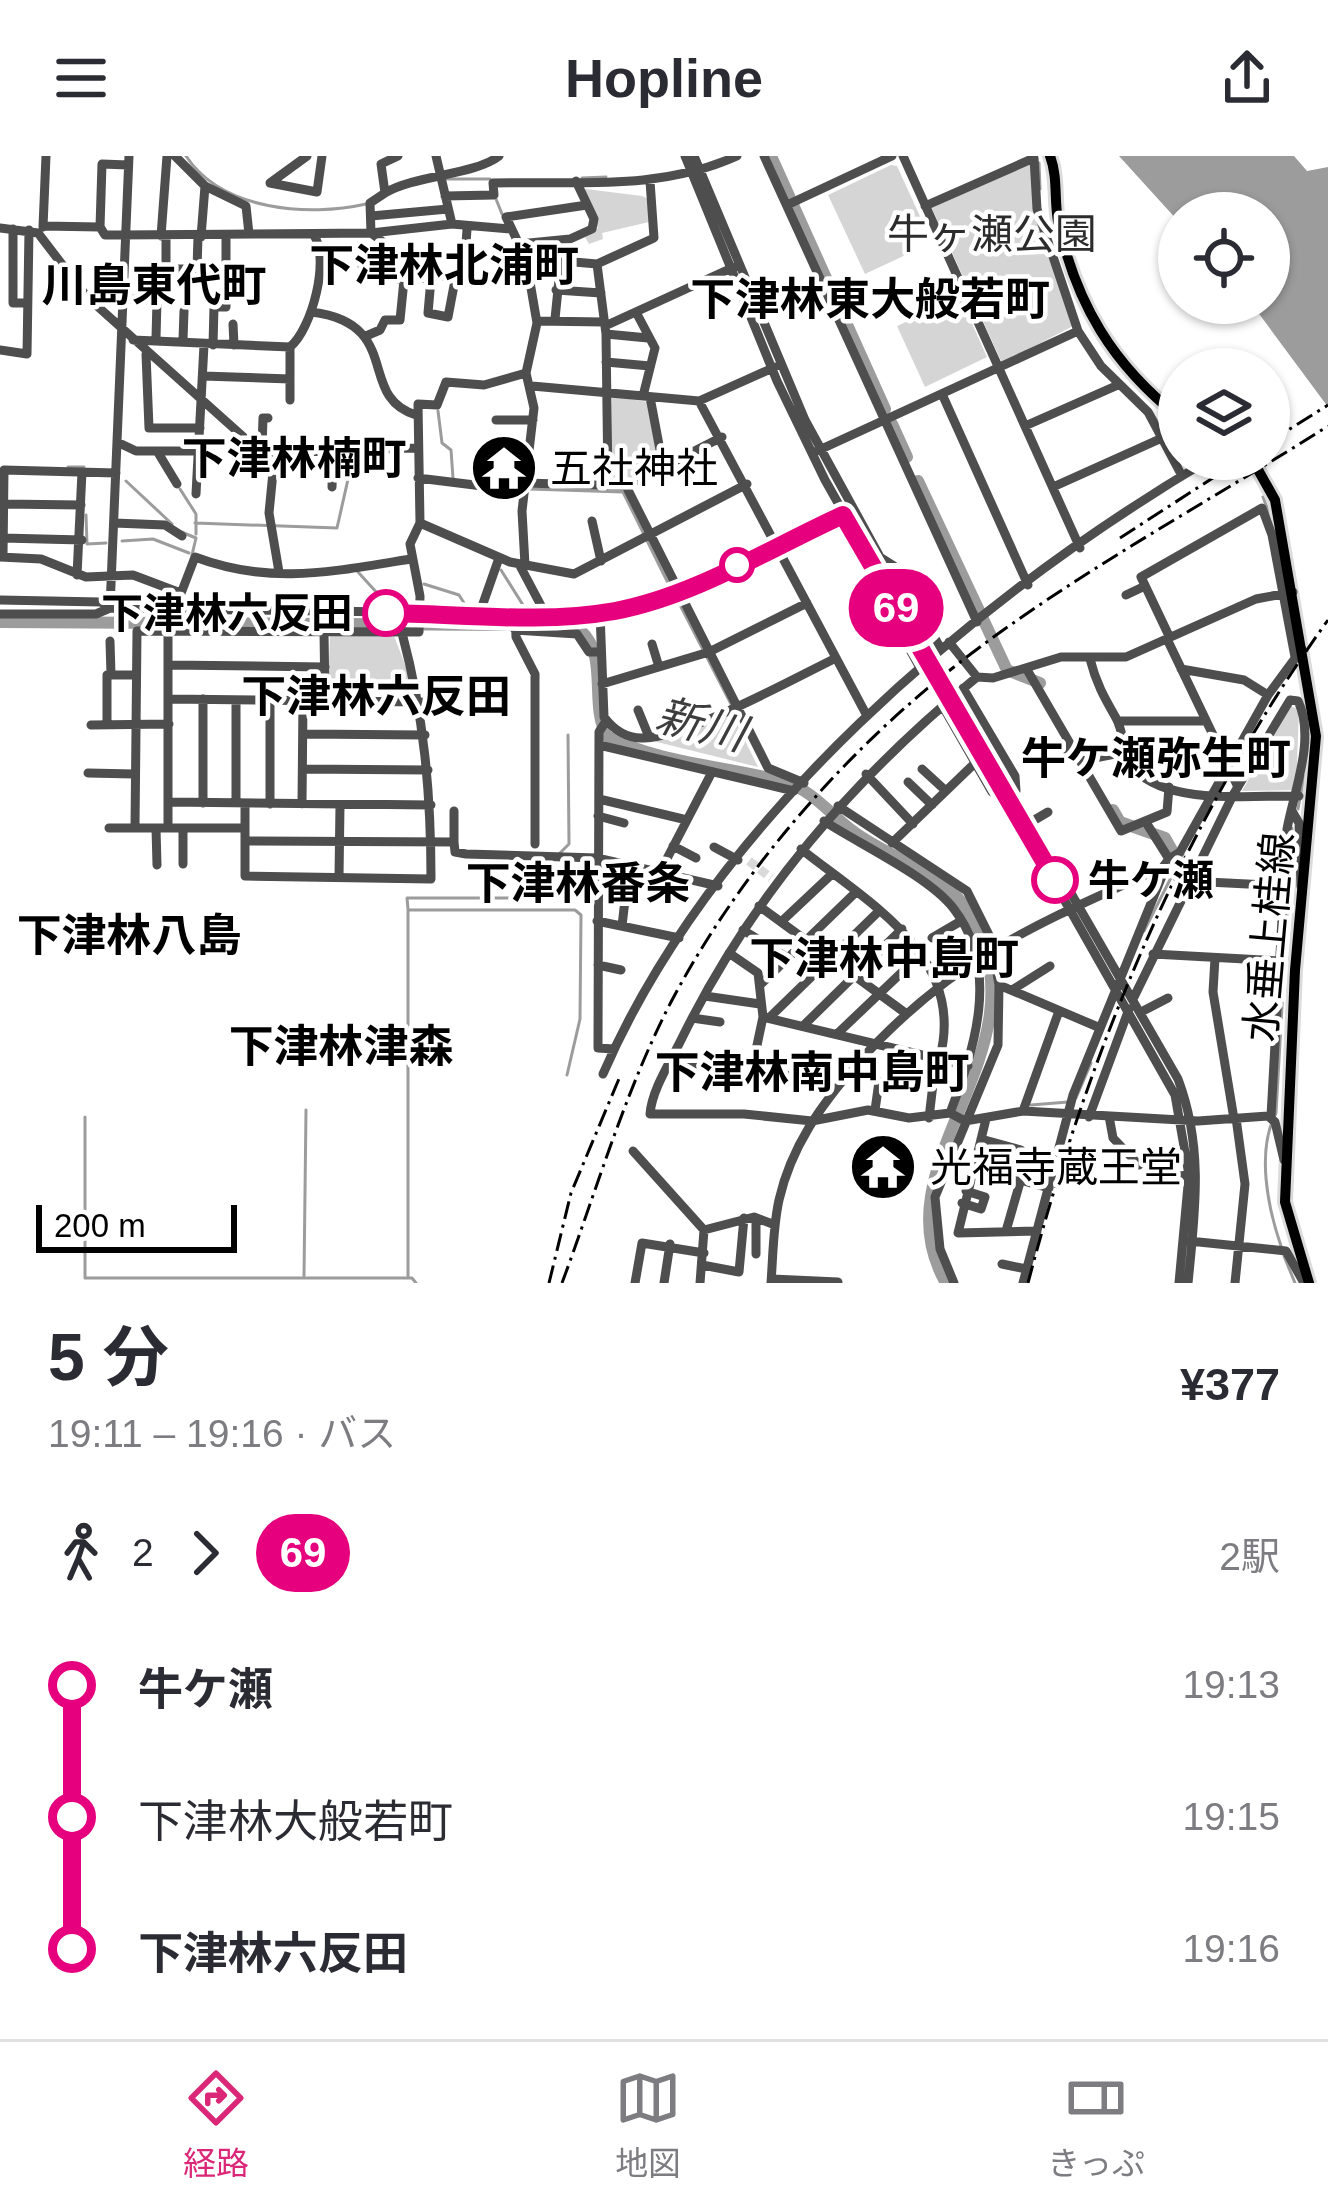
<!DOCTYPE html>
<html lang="ja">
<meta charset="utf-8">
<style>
:root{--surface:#fff;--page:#f7f7f7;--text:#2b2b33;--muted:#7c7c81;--line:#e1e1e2;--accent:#db2777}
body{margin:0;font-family:Arial,"Noto Sans JP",sans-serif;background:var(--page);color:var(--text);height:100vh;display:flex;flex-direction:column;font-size:45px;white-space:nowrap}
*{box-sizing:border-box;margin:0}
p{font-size:39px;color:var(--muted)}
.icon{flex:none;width:66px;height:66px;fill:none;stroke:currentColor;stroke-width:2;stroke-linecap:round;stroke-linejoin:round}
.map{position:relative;height:1127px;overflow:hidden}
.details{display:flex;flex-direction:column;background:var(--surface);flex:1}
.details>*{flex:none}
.badge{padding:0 24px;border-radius:39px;font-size:42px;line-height:78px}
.buttons{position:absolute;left:1158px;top:36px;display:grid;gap:24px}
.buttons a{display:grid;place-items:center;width:132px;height:132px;border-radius:50%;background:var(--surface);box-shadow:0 3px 9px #0004;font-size:60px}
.scale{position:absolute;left:36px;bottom:30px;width:201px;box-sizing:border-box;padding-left:12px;border:6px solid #000;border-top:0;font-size:33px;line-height:42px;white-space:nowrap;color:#000;-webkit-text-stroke:9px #fff;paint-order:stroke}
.map>.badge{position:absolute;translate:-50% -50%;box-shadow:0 0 0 6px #fff}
.legs{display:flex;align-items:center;gap:18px;height:132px;padding:0 48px;font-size:39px}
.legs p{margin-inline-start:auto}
.headline{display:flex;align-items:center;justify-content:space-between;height:204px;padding:0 48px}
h1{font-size:66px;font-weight:700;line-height:90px}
ul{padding:0 48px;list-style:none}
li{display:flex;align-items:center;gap:42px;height:132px;font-size:45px}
li i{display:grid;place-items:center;width:18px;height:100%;margin:0 15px;background:currentColor}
li i::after{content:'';width:30px;height:30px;margin:-15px;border:9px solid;border-radius:50%;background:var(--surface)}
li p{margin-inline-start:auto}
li:first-child i{background:linear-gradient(#0000 50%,currentColor 0)}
li:last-child i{background:linear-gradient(currentColor 50%,#0000 0)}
header{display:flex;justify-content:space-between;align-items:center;height:156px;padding:0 48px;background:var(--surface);font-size:54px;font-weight:700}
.dock{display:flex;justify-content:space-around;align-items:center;height:168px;border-top:3px solid var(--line);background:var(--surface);font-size:33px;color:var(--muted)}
.dock a{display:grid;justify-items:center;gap:6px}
.dock .selected{color:var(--accent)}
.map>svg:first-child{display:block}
.green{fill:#d5d5d5}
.water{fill:#9c9c9c}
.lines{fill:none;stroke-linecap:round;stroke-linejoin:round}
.stream{stroke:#9c9c9c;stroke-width:3}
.river{stroke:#9c9c9c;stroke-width:12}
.minor-tunnel{stroke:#d9d9d9;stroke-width:9;stroke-dasharray:9 4.5;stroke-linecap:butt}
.major-casing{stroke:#dbdbdb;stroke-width:16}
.minor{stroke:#4e4e4e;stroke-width:9}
.major{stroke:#000;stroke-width:10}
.rail{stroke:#000;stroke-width:3;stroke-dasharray:18 6 3 6;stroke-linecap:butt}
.line-1-casing{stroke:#fff;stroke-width:27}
.line-1{stroke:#e6007e;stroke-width:18}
.stop-1-dot{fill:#fff;stroke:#e6007e;stroke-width:6}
.labels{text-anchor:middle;stroke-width:9;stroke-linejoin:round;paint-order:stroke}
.park-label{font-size:42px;fill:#2c2c2c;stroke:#fff}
.poi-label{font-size:42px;fill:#000;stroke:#fff;text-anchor:start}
.stop-label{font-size:42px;font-weight:bold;fill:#000;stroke:#fff;text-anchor:end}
.street-label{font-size:42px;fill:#000;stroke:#fff}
.neighbourhood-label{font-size:45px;font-weight:bold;fill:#000;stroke:#fff}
.water-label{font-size:45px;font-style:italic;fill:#3d3d3d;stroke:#fff}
</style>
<header><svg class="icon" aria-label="menu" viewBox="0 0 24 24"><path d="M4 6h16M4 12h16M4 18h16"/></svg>Hopline<svg class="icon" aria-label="share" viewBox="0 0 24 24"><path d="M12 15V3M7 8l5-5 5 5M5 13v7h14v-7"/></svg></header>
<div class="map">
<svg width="1328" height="1127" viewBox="0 0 1328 1127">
<rect width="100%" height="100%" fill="#fff"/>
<!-- green -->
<path class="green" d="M1031,6l2,45 40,119 -71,37 -71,-157z
M891,9l6,1 27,59 -18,9 4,19 -45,21 -37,-79z
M578,32l64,8 6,3 1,23 -47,11 1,6 -14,5 -4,-7 13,-9z
M960,141l27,60 -62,30 -28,-61z
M612,240l36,6 10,64 -34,17 -13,-3z
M330,479l64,1 19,49 -85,-1z
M1291,550l8,4 -3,80 -54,1z
M731,556l27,55 -105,-26z"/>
<!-- water -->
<path class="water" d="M1119,0h175l13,15 21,-4v240l-77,-104h18v-90h-90v9z"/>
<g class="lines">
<!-- stream -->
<path class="stream" d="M186,0c36,55 123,61 180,48
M1039,7l1,26
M582,22l24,-1
M447,23h43
M496,43l6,15
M438,255l4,32 9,7 2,28
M1151,255l19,33
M68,311h16
M126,325l46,43
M180,333l16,25v20
M530,333l93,3 47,95
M1263,341l12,32
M86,359l1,29 19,-1
M195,367l142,5 14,-62 32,-13
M179,375l17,7 -4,17
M122,385l31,-2 36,14
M501,414l22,35
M358,416l30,33
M424,428l35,11 7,11
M678,445l54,105
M1298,653l6,-33
M558,699l11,-11 -1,-109
M408,753l-1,-11h110l35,-36
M1144,775l39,-77
M1076,942l15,-35
M1031,949l37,-3
M85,961v161h327l4,5
M1281,1090c-13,-38 -25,-95 -5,-133l16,-285
M1284,1100l11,27
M304,1120l2,-166
M408,1122v-368h167l6,5 -1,104 -13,56"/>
<!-- river -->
<path class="river" d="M771,0l114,253
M892,268l15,33
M918,325l89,189 33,13
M0,466l510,3 71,6c28,25 8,74 26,105 53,28 121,30 178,46 24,7 41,27 59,42 38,33 100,46 126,90 80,137 -94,248 -24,369
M1113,654l7,12 45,16 13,23"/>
<!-- minor-tunnel -->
<path class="minor-tunnel" d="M932,496l26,45
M925,501l27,45
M749,705l22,17"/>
<defs>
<path id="major" d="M1050,0c8,21 4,43 8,65 18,83 55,144 121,196
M1252,303l23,41 41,236 -21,234 -10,232 24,81"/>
</defs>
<!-- major casing -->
<use href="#major" class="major-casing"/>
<!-- minor -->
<path class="minor" d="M175,0l30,30 41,20 3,28
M307,0l-37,27 47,9 5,-36
M398,0l-17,8 4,29c30,-18 90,-18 114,-37
M436,0l16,68 59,5
M685,0l92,225 48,99 100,177
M694,0l111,264 127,232
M764,0l213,466
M903,0l177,392
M385,37l-15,10 1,30 81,-9
M445,40l49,-1 -1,-12c83,-2 167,8 244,-27
M787,49l105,-49
M925,50l109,-48 3,51 41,122 23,35 47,46 34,64
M371,60l77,-7
M43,70l57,1 5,8h14l252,-2 12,9 2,34 19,4 60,-6 3,-45
M43,71l3,-71
M100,71l2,-63 26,1
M0,72l38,5 49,64 161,144 34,11 133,-4
M13,73v74h14
M161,80l6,-80
M166,80v33h31l1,-32
M201,81l4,-51
M519,88l51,-5 22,-10 2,-10 -18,-38
M563,105l34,3 57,-26 -4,-57
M597,108l9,70 2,151
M362,110l22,1
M431,123l-3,34 20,4 8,-42
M556,134l45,3
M123,143l34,1 -1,38
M312,156c92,12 44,85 104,103
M637,158l18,34 -12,48
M555,163l8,-79
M537,165l67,1
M233,168l1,21
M605,170l129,-59
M606,178l42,4
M366,180l14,-6 5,-10h15l4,-40
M133,184l157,7c22,-18 41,-90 23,-113
M183,184l1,-29
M213,189l1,-38h12v-71
M0,194l27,4 2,-124
M146,198l3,74h51
M606,206l44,4
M203,220l87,3
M532,230l167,15 167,313
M942,238l86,191
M650,241l13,69
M290,244v-53
M699,245l76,-34
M496,264h37
M1025,270l93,-41
M117,286l19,9h60
M262,292l1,-30h5
M157,295l20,33
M817,295l261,-120
M275,296l-6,61 10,59
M418,322l105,13
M525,327l101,3 96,-49
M626,330l142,282 36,15
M332,331l1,-35
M1053,331l109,-49
M196,338l8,-149
M3,348l78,1
M592,365l9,40
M114,367l51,2 17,11
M420,367l90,39 64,12 173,-90
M3,382l79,2
M875,398l19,12 47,83
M0,401l41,2 45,18 47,-2 45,17
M3,401l1,-87 112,3
M519,408l27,51
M868,408l5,20 46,82
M525,409l-3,-54 12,-103 -8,-35 11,-50 -11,-64 -20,-42 81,-12
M77,419l5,-103
M1126,439l19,-9
M0,444l101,2 9,6
M110,452l19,-452
M175,453l20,-52c77,29 139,14 216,2
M600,457l4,104c9,12 23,22 40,21 46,-2 147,-58 192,-80
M0,458h96l14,-6 477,7 89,-22 175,-82
M479,459l20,-57
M515,459l1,22 19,37v170
M515,474l62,4 12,18h12
M324,476l1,69
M1170,482l-29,-61 121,-69 10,27 23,122
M1167,483l71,148
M110,485l1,34
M949,486l28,35 16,1 68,-21h65l130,-58 37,-7
M652,488l7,23
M1090,503c6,24 14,38 26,59 9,16 6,37 19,52 36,36 117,25 164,26
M169,509l156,2
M1026,512l95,163 46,-19 2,-25
M1181,513l63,11 24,15
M977,521c-123,101 -224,217 -295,361 -11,23 -30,51 -32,76h94l68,7 56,-11 41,8 41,-5 15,8 58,-10 175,10 70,-5 7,6 9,38
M602,528l107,-32 98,-49
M963,532l52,88 1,15
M958,541l220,382c26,69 17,133 10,204
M169,543l252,3
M952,546l223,393 14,80 -10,108
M942,549l50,87 16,8
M638,554l11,27
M606,565l-7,11 -1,316 16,1
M1118,565h86
M91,569l78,-1
M107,569v-50h29
M303,578l122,1
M599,589l195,46
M1050,601l21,-11
M1080,605l45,-9
M303,613l125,1
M922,613l24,22
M88,617l46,1
M866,618l47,50
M908,626l24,23
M599,643l88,21
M168,646l263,3
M203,647v-104
M236,647v-103
M245,648v72l186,3c0,-85 -7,-164 -29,-246
M270,648v-104
M302,648l1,-103
M838,650l129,85 24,48 8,46 -1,60 -63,152 5,52 14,34
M454,655v31
M1292,655l7,12 2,63
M598,660l26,7
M824,665c35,23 106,56 130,88 47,61 20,141 -4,204
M1031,666l17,-10
M135,671l2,-196 282,1 1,-36 -10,-52 10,-21 -2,-119 19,1 9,-23 38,3 42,-12
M168,671v-218
M109,672h135
M156,672l1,37
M245,685l209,1 1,10 11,2 131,4 121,28
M892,687l83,-80
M673,690l23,12
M714,691l24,13
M801,693c68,54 165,107 139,208
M183,708v-36
M660,716l52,-100
M339,721l1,-72
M1188,725l97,5
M579,739h18
M759,750l145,106
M597,765l82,17
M781,766l51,-48
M622,770l7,-61
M743,774l45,28
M932,782l29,-17
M729,797l29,20 5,44 -10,47
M1153,798l127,7
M1215,802l-2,34 21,127
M598,809l23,5
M760,829l96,-93
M999,829l99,42
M1012,834l38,-24
M705,840l55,8
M1134,841l99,-202 57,-95 8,1c18,37 -4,90 -11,128l-16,287
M1141,856l27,-14
M763,861l205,49
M692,862l28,4
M769,862l110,-107
M803,870l99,-97
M837,878l84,-80
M814,897l42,12
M670,908h83l80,27
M603,918c111,-256 371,-475 607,-615
M875,954l4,-28 54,2 -4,34
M1023,955l36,-100
M1109,960l4,22 26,27
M1089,961l40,-108
M986,963l-28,114 79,-2
M981,983l40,11
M633,995l71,79 -4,53
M973,1011l76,21
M1169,1021l20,-2
M962,1047l19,6 4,-12 -19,-6
M756,1062v36
M704,1074l50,-13 21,8
M1006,1075l15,-52
M1189,1085l97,10 18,32
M1002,1108l24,5
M702,1109l37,7 5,-54
M772,1123l66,3
M635,1127l7,-40 62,10
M664,1127l6,-39
M771,1127c2,-27 2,-56 8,-83 12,-53 42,-95 77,-135 95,-107 181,-141 307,-198l6,-8 -22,-35
M1023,1127l50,-188 96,-236 11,-7 88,-157 34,-46
M1235,1127l10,-99 -9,-66"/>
<!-- major -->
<use href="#major" class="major"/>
<!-- rail -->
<path class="rail" d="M1269,286l59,-37
M1120,382l122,-79
M549,1127l22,-90 50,-119
M562,1127c35,-94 63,-192 109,-281 68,-129 173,-250 288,-339 113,-88 248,-160 369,-237
M1028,1127c62,-236 157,-464 300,-663"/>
</g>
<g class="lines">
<defs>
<path id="line-1" d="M386,457c75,1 156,11 229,-2 80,-15 155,-63 228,-96l212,365"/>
</defs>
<!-- line-1 casing -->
<use href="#line-1" class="line-1-casing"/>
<!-- line-1 -->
<use href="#line-1" class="line-1"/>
</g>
<!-- icons -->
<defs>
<symbol id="temple-disc" viewBox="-11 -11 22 22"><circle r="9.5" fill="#000" stroke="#fff"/><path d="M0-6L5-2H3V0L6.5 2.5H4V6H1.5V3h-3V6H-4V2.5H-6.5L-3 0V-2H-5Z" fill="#fff"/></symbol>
</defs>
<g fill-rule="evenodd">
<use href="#temple-disc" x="466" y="274" width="76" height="76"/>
<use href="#temple-disc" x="845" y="973" width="76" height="76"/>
</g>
<!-- markers -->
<g class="stop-1-dot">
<circle cx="737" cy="409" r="15"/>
<circle cx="386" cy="457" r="21"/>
<circle cx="1055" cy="724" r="21"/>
</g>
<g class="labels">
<!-- park labels -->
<g class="park-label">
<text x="992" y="93">牛ヶ瀬公園</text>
</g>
<!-- poi labels -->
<g class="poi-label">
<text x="550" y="327">五社神社</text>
<text x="930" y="1026">光福寺蔵王堂</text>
</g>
<!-- stop labels -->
<g class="stop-label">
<text x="353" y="472">下津林六反田</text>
<text x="1088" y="739" text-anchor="start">牛ケ瀬</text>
</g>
<!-- street labels -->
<g class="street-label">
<text transform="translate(1269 781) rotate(-85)" y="15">水垂上桂線</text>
</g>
<!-- neighbourhood labels -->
<g class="neighbourhood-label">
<text x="444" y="125">下津林北浦町</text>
<text x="154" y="145">川島東代町</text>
<text x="870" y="159">下津林東大般若町</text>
<text x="294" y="318">下津林楠町</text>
<text x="376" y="556">下津林六反田</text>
<text x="1156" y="618">牛ケ瀬弥生町</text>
<text x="578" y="743">下津林番条</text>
<text x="129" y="795">下津林八島</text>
<text x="884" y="818">下津林中島町</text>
<text x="341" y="906">下津林津森</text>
<text x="812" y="932">下津林南中島町</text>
</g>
<!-- water labels -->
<g class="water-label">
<text transform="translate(701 568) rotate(14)" y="16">新川</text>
</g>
</g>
</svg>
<div class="buttons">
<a><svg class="icon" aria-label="locate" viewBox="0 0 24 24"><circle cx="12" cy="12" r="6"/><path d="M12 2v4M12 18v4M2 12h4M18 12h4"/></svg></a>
<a><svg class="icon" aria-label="layers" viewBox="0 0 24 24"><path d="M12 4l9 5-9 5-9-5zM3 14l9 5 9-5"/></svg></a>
</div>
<div class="scale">200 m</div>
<b class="badge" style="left:896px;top:452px;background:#e6007e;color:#fff">69</b>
</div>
<section class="details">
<div class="headline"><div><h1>5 分</h1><p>19:11 – 19:16 · バス</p></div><b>¥377</b></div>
<div class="legs"><svg class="icon" aria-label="walk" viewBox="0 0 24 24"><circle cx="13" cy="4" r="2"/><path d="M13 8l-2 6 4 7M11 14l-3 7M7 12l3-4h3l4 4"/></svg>2<svg class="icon" aria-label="forward" viewBox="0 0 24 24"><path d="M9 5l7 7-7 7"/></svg><b class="badge" style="background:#e6007e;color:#fff">69</b><p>2駅</p></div>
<ul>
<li><i style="color:#e6007e"></i><b>牛ケ瀬</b><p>19:13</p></li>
<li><i style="color:#e6007e"></i><span>下津林大般若町</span><p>19:15</p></li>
<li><i style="color:#e6007e"></i><b>下津林六反田</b><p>19:16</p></li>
</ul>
</section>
<nav class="dock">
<a class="selected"><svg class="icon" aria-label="directions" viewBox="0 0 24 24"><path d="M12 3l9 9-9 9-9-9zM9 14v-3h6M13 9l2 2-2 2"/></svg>経路</a>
<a><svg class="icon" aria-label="map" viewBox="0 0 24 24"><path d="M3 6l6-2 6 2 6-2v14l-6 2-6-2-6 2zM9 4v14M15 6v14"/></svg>地図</a>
<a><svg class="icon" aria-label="tickets" viewBox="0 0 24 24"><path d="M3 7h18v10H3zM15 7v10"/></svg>きっぷ</a>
</nav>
